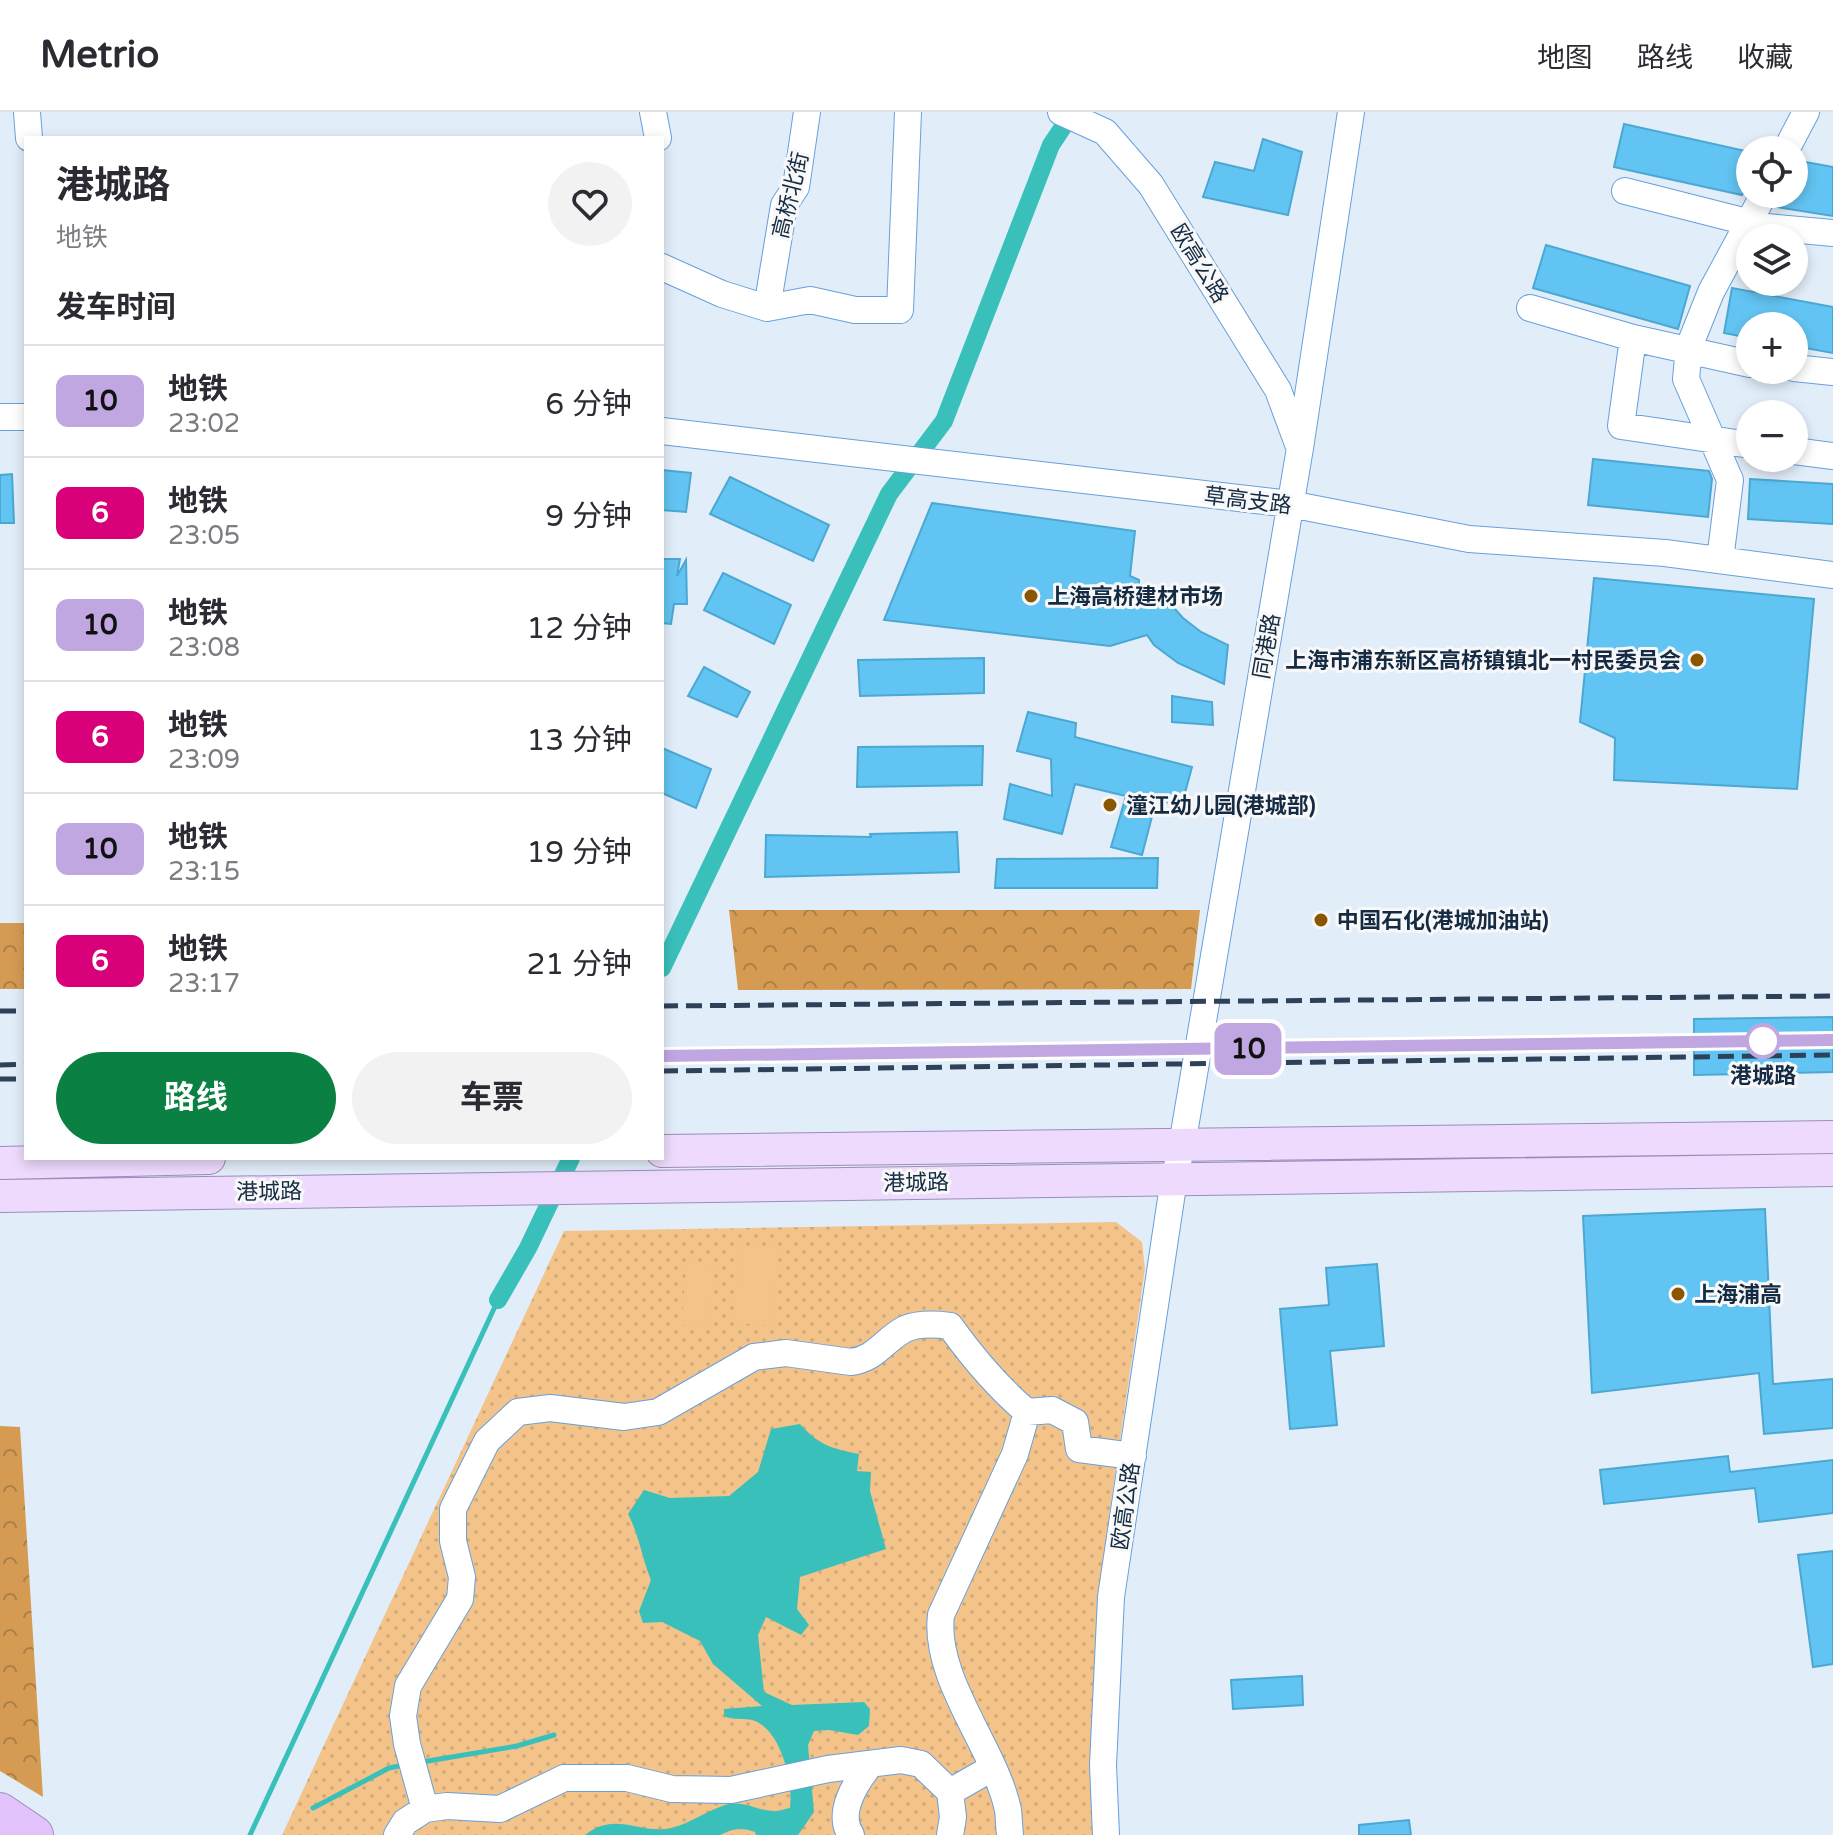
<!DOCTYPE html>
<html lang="zh">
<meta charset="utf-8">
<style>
:root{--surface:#fff;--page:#f2f2f3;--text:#2b2b33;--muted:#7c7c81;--line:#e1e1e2;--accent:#0b8043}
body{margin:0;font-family:"Varela Round","Noto Sans SC",sans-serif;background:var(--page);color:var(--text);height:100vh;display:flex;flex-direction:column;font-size:30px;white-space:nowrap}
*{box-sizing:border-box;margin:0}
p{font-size:26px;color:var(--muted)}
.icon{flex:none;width:44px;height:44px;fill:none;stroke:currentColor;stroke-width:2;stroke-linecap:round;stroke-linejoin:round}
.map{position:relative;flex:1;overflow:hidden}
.details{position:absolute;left:24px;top:24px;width:640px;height:1024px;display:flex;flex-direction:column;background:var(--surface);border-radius:0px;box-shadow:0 4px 12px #0003}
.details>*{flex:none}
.badge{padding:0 16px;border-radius:12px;font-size:28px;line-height:52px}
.controls{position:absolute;left:1736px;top:24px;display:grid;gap:16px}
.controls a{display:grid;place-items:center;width:72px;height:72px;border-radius:50%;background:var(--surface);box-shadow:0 4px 12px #0003;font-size:40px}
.map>.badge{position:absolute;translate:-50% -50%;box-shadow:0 0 0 4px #fff}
h2{padding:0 32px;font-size:30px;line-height:72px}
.round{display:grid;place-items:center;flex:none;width:84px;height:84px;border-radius:42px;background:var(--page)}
.headline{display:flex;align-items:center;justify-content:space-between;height:136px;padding:0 32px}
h1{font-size:38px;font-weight:700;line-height:60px}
.primary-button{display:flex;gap:16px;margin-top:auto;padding:16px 32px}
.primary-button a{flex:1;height:92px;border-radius:48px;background:var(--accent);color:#fff;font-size:32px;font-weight:700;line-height:92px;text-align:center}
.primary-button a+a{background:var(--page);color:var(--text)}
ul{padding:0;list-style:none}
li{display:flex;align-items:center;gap:24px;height:112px;padding:0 32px;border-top:2px solid var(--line)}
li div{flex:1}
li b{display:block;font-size:30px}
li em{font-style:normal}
li .badge{min-width:88px;font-weight:700;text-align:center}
header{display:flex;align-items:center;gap:48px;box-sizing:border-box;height:112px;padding:0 40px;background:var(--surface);border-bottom:2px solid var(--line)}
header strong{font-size:38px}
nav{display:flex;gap:44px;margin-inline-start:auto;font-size:28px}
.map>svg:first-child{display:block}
.grass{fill:url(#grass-dots)}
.forest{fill:url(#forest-crowns)}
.pitch{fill:#f3c38a}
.water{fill:#3ac0ba}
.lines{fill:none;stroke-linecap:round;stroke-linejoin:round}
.stream{stroke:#3ac0ba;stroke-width:5}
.canal{stroke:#3ac0ba;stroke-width:18}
.building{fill:#62c4f2;stroke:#4ba8d2;stroke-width:2}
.minor-casing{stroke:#67a0db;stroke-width:28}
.major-casing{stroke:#9a8dba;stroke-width:34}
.highway-casing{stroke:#9a8dba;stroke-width:40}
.minor{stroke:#fff;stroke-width:26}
.major{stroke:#eedafc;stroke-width:32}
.highway{stroke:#e2c2fa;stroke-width:38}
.rail{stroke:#2d4259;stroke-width:5;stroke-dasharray:16 8;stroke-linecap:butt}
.line-casing{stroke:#fff;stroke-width:18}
.line{stroke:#c1a7e2;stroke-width:12}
.poi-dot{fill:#8a5700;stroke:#f8f8f8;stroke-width:3}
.stop-dot{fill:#fff;stroke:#c1a7e2;stroke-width:4}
.labels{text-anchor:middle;stroke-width:6;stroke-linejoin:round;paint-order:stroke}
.street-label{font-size:22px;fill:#142b43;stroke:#f8f8f8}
.poi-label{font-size:22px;font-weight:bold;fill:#142b43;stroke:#f8f8f8;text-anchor:start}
.stop-label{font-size:22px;font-weight:bold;fill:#142b43;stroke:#f8f8f8}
</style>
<header>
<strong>Metrio</strong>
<nav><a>地图</a><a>路线</a><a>收藏</a></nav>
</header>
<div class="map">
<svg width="1833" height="1723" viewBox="0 0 1833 1723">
<defs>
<pattern id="grass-dots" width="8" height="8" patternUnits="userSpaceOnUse" patternTransform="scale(2)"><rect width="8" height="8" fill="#f3c38a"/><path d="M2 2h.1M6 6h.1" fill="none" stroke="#cfa878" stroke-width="1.8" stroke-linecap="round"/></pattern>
<pattern id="forest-crowns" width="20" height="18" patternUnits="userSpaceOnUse" patternTransform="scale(2)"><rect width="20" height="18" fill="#d59b53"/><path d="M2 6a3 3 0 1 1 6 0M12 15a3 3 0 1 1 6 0" fill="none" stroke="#ac7f46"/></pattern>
</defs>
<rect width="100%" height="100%" fill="#e1edf9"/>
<!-- grass -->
<path class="grass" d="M1116,1110l26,20 3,27 -36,247 -16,206v113h-811l282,-604z"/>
<!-- forest -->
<path class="forest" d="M729,798h471l-9,79 -453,1z
M0,811h26v66h-26z
M0,1314l20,1 23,370 -43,-26z"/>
<!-- pitch -->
<path class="pitch" d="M738,1134l40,2 -5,78 -39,-3z
M686,1151l28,2 -4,62 -28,-2z"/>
<!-- water -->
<path class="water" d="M800,1312c20,22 31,24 59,30l-2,17 14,1 -1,19 16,58 -86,28 -3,32 12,16 -8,10 -35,-18 -8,18 6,57 28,13 72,-3 6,7 -1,17 -11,9 -29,-5 -15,1 -6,14 6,67 -16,23h-42l-1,-3c-13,-5 -22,-4 -35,3h-135c30,-23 50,-3 81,-6 22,-3 42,-20 63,-25 16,-3 28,6 43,7 5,1 12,-2 18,-3 3,-25 -8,-76 -35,-87 -10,-4 -22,0 -31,-5v-7l38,-3 -49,-42 -13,-23 -38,-19 -19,1 -4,-12 12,-31c-9,-22 -12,-45 -23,-66l16,-24 26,8 59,-2 29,-24 13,-43z"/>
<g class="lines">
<!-- stream -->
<path class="stream" d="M422,1650l95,-16 37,-11
M313,1696l76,-40 15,-3
M250,1723l248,-535"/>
<!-- canal -->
<path class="canal" d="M662,856l227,-474 55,-73 107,-276 22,-33
M498,1188l30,-52 43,-90"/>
</g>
<!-- building -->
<path class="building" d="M1624,12l126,28v28l-8,15 -128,-28z
M1263,27l39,13 -14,63 -85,-18 12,-35 39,9z
M1800,49l33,6v49l-56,-9 6,-13h11v-22z
M1546,133l144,41 -12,43 -145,-41z
M1732,176l101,19v46l-39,-7v-20h-44v12l-26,-5z
M1593,347l116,12 3,8 -4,38 -120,-12z
M662,358l29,3 -5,39 -24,-2z
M12,362l2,49h-14v-48z
M730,365l99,48 -16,36 -103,-47z
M1750,367l83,5v40l-85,-5z
M932,391l203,28 -5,45 9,4v10l28,1 1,10 15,17 18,14 27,13 -4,39 -46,-21 -24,-18 -7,-10 -37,11 -226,-26z
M662,447h18l-3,17 9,-16 1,44h-13l-3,20 -9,-1z
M723,461l68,32 -17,39 -70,-34z
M1594,466l220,21 -17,190 -183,-9 1,-42 -35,-16z
M984,546v35l-124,3 -2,-36z
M704,555l46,25 -13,25 -49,-21z
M1172,584l40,6 1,23 -41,-3z
M1028,600l48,11 -1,14 117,30 -10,37 -26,-3 -14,54 -31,-8 15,-51 -51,-12 -13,50 -58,-15 6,-35 42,12 -1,-37 -34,-8z
M983,634l-1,39 -125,2 1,-40z
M662,636l49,21 -15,39 -34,-15z
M957,720l2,40 -194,5 1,-42 105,2 -1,-3z
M1158,746l-1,30h-162l2,-29z
M1833,905v55l-139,3v-56z
M1765,1097l8,175 60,-5v49l-69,6 -5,-61 -167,20 -9,-177z
M1377,1152l7,82 -54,5 7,74 -47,4 -10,-120 49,-4 -3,-37z
M1728,1344l2,16 103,-12v53l-74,9 -4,-34 -151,16 -4,-34z
M1833,1439v113l-20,3 -15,-112z
M1302,1564l1,29 -70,4 -2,-29z
M1409,1708l2,15h-52v-10z"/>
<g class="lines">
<defs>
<path id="minor" d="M27,0l2,26
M653,0l5,26
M1061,0l44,20 46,53 127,205 20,54
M1786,38l20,-38
M1625,79l142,36 66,6
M662,155l60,27 45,14 17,-103 12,-18 11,-75
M767,196l43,-8 45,10h45l8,-198
M1530,196l103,30 -12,88 129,19
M1633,226l117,26
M1794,256l39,4
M0,305h26
M662,319l628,73 179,35 196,14 168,22
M1794,339l39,5
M1720,448l10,-80 -44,-101 3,-32 22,-55 53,-98
M1027,1300l25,-2 23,12 4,27 54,7
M950,1680l42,-24
M425,1697l-18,-65 -4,-28 5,-30 52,-87 2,-22 -9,-36v-32l34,-68 31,-29 32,-4 74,9 34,-5 96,-55 32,-4 65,9c25,-3 34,-23 54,-33 14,-6 30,-5 45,-3 23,32 46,60 77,86l-12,42 -74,161c-8,64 54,133 67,195 1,8 1,17 2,25
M397,1723l8,-13 20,-13 22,-3 53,3 64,-31h63l45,11 59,1 97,-21 73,-9 20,4 29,28 3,25 -3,18
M851,1723c-15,-22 5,-53 19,-70
M1106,1723l-3,-70 8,-168 63,-418 8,-34 118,-697 51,-336"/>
<path id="major" d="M662,1039l1171,-14
M0,1051l209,-5
M0,1084l1833,-26"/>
<path id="highway" d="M0,1700l34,23"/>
</defs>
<!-- minor casing -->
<use href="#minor" class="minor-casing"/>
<!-- major casing -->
<use href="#major" class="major-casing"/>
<!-- highway casing -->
<use href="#highway" class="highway-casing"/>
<!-- minor -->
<use href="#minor" class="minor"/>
<!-- major -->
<use href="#major" class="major"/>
<!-- highway -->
<use href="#highway" class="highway"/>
<!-- rail -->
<path class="rail" d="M662,894l1171,-10
M0,899h26
M662,944l1171,-16
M0,953l26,-1
M662,959l1171,-16
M0,967h26"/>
</g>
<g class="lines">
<defs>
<path id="line" d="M662,944l1171,-16"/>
</defs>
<!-- line casing -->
<use href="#line" class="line-casing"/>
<!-- line -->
<use href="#line" class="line"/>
</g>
<!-- markers -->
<g class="poi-dot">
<circle cx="1031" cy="484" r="8"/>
<circle cx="1697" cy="548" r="8"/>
<circle cx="1110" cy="693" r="8"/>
<circle cx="1321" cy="808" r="8"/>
<circle cx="1678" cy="1182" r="8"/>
</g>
<circle class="stop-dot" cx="1763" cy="929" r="16"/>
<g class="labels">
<!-- street labels -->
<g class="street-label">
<text transform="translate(790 83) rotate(-76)" y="8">高桥北街</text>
<text transform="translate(1200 151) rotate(58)" y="8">欧高公路</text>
<text transform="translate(1248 388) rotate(7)" y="8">草高支路</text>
<text transform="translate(1266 534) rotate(-80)" y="8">同港路</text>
<text transform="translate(916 1070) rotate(-1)" y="8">港城路</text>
<text transform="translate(269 1079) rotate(-1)" y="8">港城路</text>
<text transform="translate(1125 1394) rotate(-82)" y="8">欧高公路</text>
</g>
<!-- poi labels -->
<g class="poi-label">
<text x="1047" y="492">上海高桥建材市场</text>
<text x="1681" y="556" text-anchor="end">上海市浦东新区高桥镇镇北一村民委员会</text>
<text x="1126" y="701">潼江幼儿园(港城部)</text>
<text x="1337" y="816">中国石化(港城加油站)</text>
<text x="1694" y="1190">上海浦高</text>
</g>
<!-- stop labels -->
<g class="stop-label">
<text x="1763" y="971">港城路</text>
</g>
</g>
</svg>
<div class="controls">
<a><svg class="icon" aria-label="locate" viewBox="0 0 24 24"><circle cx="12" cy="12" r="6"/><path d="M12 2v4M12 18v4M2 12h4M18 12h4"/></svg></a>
<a><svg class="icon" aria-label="layers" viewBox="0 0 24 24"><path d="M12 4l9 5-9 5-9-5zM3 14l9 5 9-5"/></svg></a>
<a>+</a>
<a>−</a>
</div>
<b class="badge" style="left:1248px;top:937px;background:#c1a7e2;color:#111">10</b>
<section class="details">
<div class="headline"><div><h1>港城路</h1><p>地铁</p></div><a class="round"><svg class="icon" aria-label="heart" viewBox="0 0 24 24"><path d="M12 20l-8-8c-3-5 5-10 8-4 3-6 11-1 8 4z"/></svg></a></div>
<h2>发车时间</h2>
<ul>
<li><span class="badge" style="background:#c1a7e2;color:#111">10</span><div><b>地铁</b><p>23:02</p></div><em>6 分钟</em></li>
<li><span class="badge" style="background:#d9017a;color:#fff">6</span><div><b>地铁</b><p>23:05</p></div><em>9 分钟</em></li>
<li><span class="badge" style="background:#c1a7e2;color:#111">10</span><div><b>地铁</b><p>23:08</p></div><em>12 分钟</em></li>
<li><span class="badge" style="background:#d9017a;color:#fff">6</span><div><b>地铁</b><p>23:09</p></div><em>13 分钟</em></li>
<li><span class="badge" style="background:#c1a7e2;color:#111">10</span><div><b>地铁</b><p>23:15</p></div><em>19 分钟</em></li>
<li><span class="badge" style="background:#d9017a;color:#fff">6</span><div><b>地铁</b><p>23:17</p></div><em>21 分钟</em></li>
</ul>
<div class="primary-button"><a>路线</a><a>车票</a></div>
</section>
</div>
